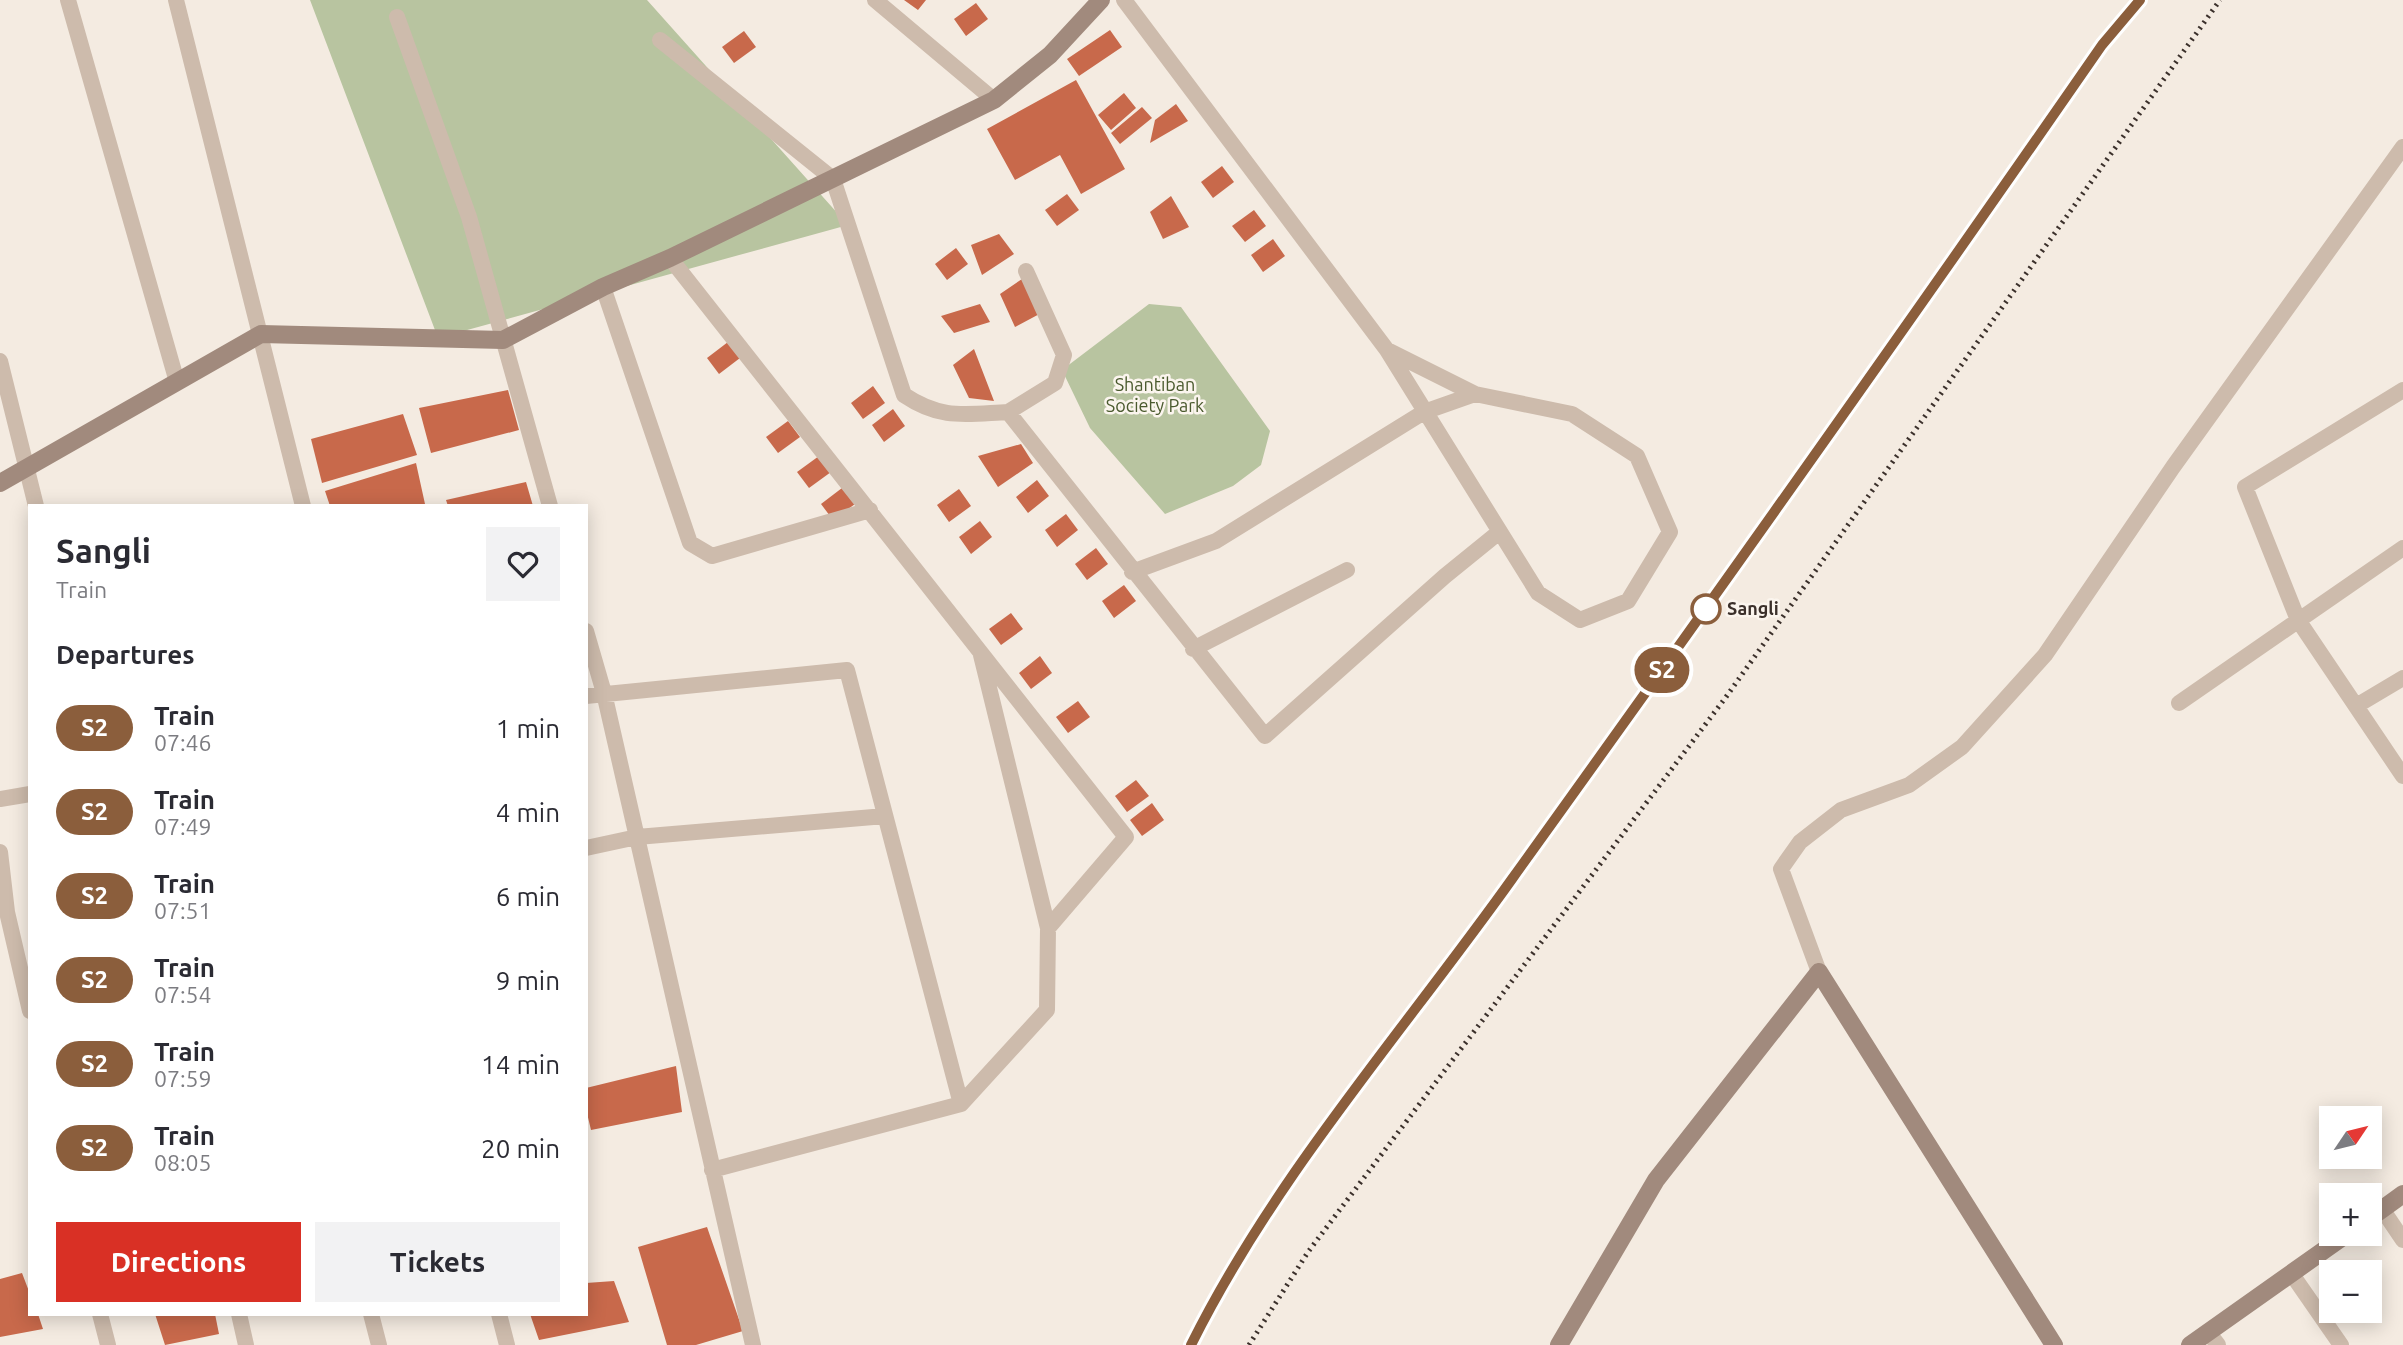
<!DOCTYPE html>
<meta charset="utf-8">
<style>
:root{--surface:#fff;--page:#f2f2f3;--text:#2b2b33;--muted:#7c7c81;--accent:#d93025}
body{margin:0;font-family:Ubuntu,sans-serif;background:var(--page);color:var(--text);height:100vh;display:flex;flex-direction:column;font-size:26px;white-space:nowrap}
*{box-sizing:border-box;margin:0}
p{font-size:23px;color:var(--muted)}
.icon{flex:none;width:38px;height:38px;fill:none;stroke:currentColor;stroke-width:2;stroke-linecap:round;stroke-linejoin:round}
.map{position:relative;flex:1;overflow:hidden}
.sheet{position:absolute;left:28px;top:504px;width:560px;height:812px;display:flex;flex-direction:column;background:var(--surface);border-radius:0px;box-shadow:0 4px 18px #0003}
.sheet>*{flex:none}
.badge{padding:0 14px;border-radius:23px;font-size:24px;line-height:46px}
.needle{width:46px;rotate:55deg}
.controls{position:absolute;left:2319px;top:1106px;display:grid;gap:14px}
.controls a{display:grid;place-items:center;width:63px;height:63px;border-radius:0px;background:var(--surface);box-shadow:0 4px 18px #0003;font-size:35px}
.map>.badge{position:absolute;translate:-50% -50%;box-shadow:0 0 0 4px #fff}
h2{padding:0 28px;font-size:26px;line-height:63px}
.round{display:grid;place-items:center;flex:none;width:74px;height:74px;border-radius:0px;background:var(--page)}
.headline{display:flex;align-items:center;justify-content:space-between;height:119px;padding:0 28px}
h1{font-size:33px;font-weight:700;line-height:52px}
.button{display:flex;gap:14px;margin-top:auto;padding:14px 28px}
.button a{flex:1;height:80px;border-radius:0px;background:var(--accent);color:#fff;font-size:28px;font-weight:700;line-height:80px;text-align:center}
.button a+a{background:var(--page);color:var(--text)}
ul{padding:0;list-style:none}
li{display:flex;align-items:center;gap:21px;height:84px;padding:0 28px}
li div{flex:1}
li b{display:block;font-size:26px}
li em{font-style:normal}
li .badge{min-width:77px;font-weight:700;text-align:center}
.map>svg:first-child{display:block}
.green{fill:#b8c4a0}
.building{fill:#c8694b}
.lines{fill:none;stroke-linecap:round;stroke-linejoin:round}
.street{stroke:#cdbbac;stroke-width:16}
.secondary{stroke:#a18a7d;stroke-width:18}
.rail{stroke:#3b302b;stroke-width:5;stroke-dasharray:2 5;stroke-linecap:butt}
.line-casing{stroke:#fff;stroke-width:16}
.line{stroke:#8b5e3c;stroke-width:10}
.stop-dot{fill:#fff;stroke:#8b5e3c;stroke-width:3.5}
.labels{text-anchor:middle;stroke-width:5;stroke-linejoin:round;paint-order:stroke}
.park-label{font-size:18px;fill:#4a5a2e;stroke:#fbf5ee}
.stop-label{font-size:18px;font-weight:bold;fill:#3b302b;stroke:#fbf5ee;text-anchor:start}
</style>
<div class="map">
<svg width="2403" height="1345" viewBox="0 0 2403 1345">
<rect width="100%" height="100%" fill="#f4ebe1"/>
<!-- green -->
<path class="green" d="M310,0h337l201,225 -410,113z
M1149,304l32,3 89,124 -9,34 -28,21 -68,28 -75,-86 -28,-58z"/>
<!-- building -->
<path class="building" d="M904,0h22l-8,10z
M976,3l12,16 -22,17 -12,-17z
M1110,30l12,17 -43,29 -12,-17z
M744,31l12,16 -22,16 -12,-16z
M1076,80l49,89 -44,25 -21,-39 -45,25 -28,-51z
M1124,93l12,15 -25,22 -13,-15z
M1176,104l12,17 -38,22 5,-23z
M1142,107l10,11 -32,26 -9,-11z
M1222,166l12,16 -21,16 -12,-16z
M1067,194l12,16 -22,16 -12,-16z
M1171,196l18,31 -26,12 -13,-27z
M1254,210l12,16 -21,16 -13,-16z
M999,234l15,20 -32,21 -11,-30z
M1273,239l12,17 -22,16 -12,-17z
M956,248l12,16 -21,16 -12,-16z
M1022,279l23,32 -30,16 -15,-33z
M980,304l10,18 -36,11 -13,-17z
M728,342l12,16 -21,16 -12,-16z
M974,349l20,52 -25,-3 -16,-33z
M873,386l12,17 -22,16 -12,-16z
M508,390l11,40 -88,23 -12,-45z
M893,409l12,17 -21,16 -12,-17z
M403,414l14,41 -95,28 -11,-44z
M788,421l12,16 -22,16 -12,-16z
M1021,444l12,19 -35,24 -20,-31z
M819,456l12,16 -22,16 -12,-16z
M416,463l9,41 -95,2 -5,-15z
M1037,480l12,16 -21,17 -12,-16z
M526,482l7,24h-85l-2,-6z
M842,488l13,16 -22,16 -12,-16z
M959,489l12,17 -22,16 -12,-17z
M1066,514l12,16 -21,17 -12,-17z
M980,521l12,16 -21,17 -12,-17z
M1096,548l12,16 -21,16 -12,-16z
M1124,585l12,16 -22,17 -12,-17z
M1011,613l12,16 -22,16 -12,-16z
M1040,656l12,17 -21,16 -12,-16z
M1078,701l12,16 -22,16 -12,-16z
M1136,780l13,16 -22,16 -12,-16z
M1152,803l12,17 -22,16 -12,-16z
M676,1066l6,46 -91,18 -5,-21v-21z
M707,1227l36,104 -47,14h-29l-29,-98z
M22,1273l8,21v20h8l5,15 -43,8v-58z
M614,1281l15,41 -90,18 -9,-26h56v-31z
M155,1314h60l4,20 -54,11z"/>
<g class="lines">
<!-- street -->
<path class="street" d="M68,0l109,382
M176,0l127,506
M875,0l119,100
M1124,0l263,350 151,243 42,27 48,-19 42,-69 -33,-76 -65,-42 -97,-20 -88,-44
M397,17l72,200 81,289
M660,40l173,139 71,216c37,25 61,19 104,17l257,324 180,-160 53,-43
M603,287l87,256 22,13 158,-46
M0,361l36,145
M2403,390l-158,97 53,133 105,156
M1008,412l47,-29 9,-28 -38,-84
M1132,572l84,-31 208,-129 51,-18
M586,631l18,62 149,652
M1193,649l154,-79
M981,655l67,273
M586,696l261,-26 114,434 86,-94 1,-82 78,-91 -456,-579
M2179,703l224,-155
M2356,706l47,-28
M0,799l30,-5
M586,848l51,-11 248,-21
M0,852l7,60 23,99
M1819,972l-38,-103 19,-27 41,-32 68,-25 53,-38 83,-92 128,-188 230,-320
M712,1170l249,-66
M2382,1209l21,31
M2291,1273l50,72
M100,1314l8,31
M239,1314l7,31
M371,1314l8,31
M499,1314l8,31
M2208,1332l10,13"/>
<!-- secondary -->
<path class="secondary" d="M0,483l261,-149 242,6 100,-53 67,-29 324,-158 56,-45 51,-55
M2370,1218l33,-24
M1559,1345l97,-165 163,-208 235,373
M2190,1345l157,-111"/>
<!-- rail -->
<path class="rail" d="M1191,1345c82,-165 206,-304 312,-453 202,-281 402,-562 599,-847l38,-45
M1249,1345l59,-93 418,-555 494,-697"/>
</g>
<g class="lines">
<defs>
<path id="line" d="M1191,1345c84,-169 212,-313 321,-466 199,-277 396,-554 590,-834l38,-45"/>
</defs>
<!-- line casing -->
<use href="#line" class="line-casing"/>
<!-- line -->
<use href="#line" class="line"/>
</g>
<!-- markers -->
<circle class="stop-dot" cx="1706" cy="609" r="14"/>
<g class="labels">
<!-- park labels -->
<g class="park-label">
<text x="1155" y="391">Shantiban<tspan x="1155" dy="21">Society Park</tspan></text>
</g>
<!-- stop labels -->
<g class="stop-label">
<text x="1727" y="615">Sangli</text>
</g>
</g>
</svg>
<div class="controls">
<a><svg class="needle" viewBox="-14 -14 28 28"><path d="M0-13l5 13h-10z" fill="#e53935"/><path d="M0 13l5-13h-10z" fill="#7c7c81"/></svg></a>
<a>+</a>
<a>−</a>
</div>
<b class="badge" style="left:1662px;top:670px;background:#8b5e3c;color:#fff">S2</b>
<section class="sheet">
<div class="headline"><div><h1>Sangli</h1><p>Train</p></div><a class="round"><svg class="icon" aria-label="heart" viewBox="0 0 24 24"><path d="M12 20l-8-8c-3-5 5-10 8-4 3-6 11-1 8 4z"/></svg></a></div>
<h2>Departures</h2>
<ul>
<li><span class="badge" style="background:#8b5e3c;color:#fff">S2</span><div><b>Train</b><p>07:46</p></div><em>1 min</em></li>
<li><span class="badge" style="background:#8b5e3c;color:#fff">S2</span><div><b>Train</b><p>07:49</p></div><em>4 min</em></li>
<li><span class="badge" style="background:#8b5e3c;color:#fff">S2</span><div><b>Train</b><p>07:51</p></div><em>6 min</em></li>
<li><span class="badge" style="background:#8b5e3c;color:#fff">S2</span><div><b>Train</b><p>07:54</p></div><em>9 min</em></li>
<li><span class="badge" style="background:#8b5e3c;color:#fff">S2</span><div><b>Train</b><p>07:59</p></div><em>14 min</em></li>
<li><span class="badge" style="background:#8b5e3c;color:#fff">S2</span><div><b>Train</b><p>08:05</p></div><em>20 min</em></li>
</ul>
<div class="button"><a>Directions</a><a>Tickets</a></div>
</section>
</div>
